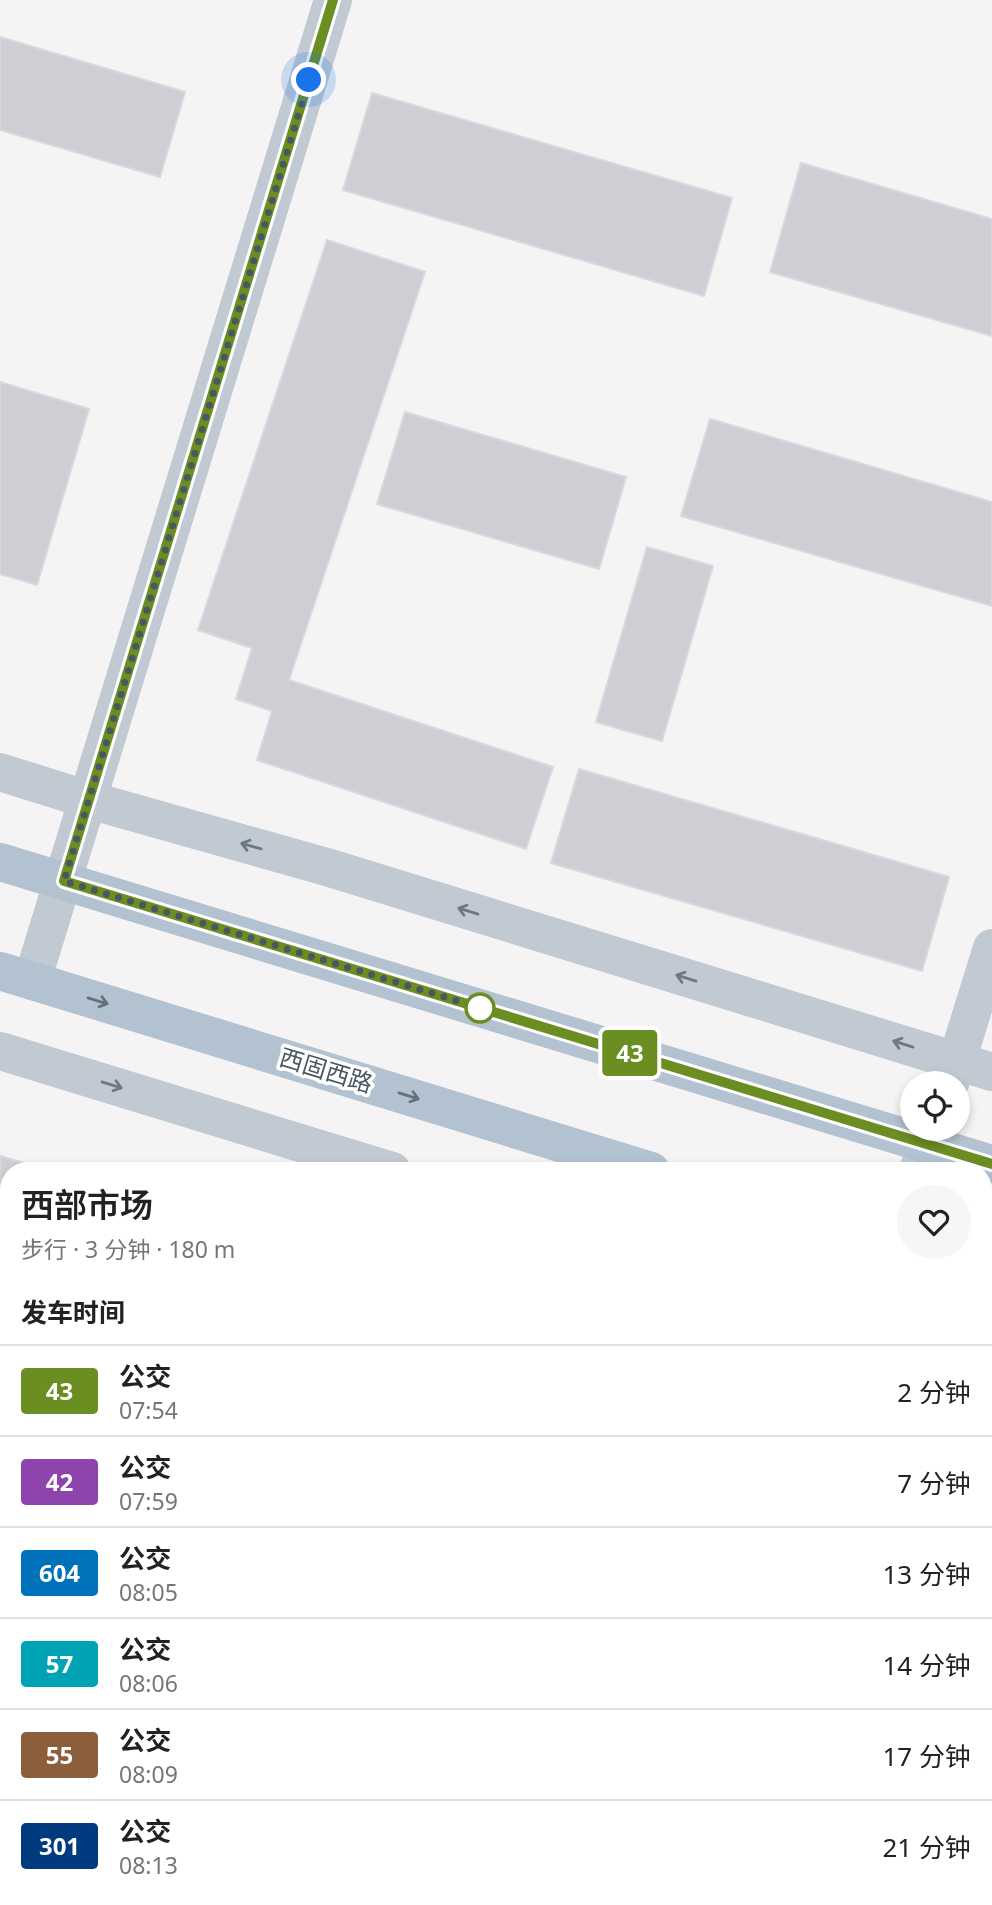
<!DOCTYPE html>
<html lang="zh">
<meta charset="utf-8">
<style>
:root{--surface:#fff;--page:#f6f6f6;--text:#222;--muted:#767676;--line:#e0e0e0}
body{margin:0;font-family:"Noto Sans","Noto Sans SC",sans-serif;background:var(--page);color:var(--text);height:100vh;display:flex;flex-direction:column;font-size:26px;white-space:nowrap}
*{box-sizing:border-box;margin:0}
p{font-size:23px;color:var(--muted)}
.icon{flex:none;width:38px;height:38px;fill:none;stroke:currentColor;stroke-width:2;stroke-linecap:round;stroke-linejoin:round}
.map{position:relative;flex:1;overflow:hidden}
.side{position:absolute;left:0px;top:1162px;width:992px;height:744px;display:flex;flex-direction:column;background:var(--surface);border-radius:28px 28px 0 0;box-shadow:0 4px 10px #0003}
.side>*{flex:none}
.badge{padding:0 14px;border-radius:5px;font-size:24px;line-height:46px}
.controls{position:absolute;left:900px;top:1071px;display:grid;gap:14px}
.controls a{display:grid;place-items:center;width:70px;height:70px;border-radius:50%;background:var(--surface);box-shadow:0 4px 10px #0003;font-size:35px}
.you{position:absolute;width:35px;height:35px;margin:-18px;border:5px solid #fff;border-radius:50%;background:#1a73e8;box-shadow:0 0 0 10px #1a73e833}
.map>.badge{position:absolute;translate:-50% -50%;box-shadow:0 0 0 4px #fff}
h2{padding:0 21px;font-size:26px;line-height:63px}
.round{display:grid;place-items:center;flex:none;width:74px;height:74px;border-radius:37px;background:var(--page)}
.overview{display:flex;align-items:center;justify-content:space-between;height:119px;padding:0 21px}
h1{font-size:33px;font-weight:600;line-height:52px}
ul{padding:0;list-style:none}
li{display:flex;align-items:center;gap:21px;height:91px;padding:0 21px;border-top:2px solid var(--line)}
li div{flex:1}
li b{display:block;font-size:26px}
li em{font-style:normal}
li .badge{min-width:77px;font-weight:700;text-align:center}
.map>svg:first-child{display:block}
.commercial{fill:#fdf9ef}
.building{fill:#cdcfd5;stroke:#d7d9de;stroke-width:2}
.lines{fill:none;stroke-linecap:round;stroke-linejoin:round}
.minor{stroke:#c1cad2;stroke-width:38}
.major{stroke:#b3c2d1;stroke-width:38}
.oneway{stroke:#6e7983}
.oneway2{stroke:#64717d}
.line-casing{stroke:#fff;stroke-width:16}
.line{stroke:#6b8e23;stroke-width:10}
.walk{stroke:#4a5661;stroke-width:7;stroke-dasharray:0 12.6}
.stop-dot{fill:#fff;stroke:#6b8e23;stroke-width:3.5}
.labels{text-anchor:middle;stroke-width:7;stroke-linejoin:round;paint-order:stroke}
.street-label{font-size:24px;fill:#4a5661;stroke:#fff}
</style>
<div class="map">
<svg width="992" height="1905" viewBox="0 0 992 1905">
<rect width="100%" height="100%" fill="#f5f3f3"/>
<!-- commercial -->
<path class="commercial" d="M0,1156l52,15h-43v726h386l-5,8h-390z"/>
<!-- building -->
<path class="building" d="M0,37l185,55 -25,85 -160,-47z
M372,93l360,105 -28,98 -361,-106z
M801,163l191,56v117l-222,-64z
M327,240l98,32 -136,408 264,87 -27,82 -269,-89 15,-49 -36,-12 16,-51 -54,-18z
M0,382l89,27 -52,176 -37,-11z
M405,412l221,65 -27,92 -222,-65z
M710,419l282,83v104l-311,-90z
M647,547l66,19 -51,175 -66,-19z
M579,769l370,108 -27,94 -371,-108z
M0,1156l53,15h-44v78l-9,-2z
M0,1328l9,2v106l-9,-3z
M0,1465l9,2v102l-9,-2z
M0,1603l9,2v89l-4,14 -5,-1z
M9,1835v21l-6,-1z
M0,1888l9,3v6h23l29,8h-61z
M158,1897h112l-2,8h-81z"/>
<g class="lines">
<!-- minor -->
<path class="minor" d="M0,772l89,28 241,68 662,204
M32,981l301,-981
M0,1051l392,120
M950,1083l42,-135
M917,1171l14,-26 5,-16
M984,1350l8,2
M489,1905l5,-8"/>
<!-- major -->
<path class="major" d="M0,862l992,302
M0,971l651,200
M984,1272l8,3"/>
</g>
<!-- one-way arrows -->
<defs><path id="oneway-shaft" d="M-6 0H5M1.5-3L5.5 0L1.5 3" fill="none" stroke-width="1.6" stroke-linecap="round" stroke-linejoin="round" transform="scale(1.75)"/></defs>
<g class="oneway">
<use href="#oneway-shaft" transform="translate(251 846) rotate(-164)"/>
<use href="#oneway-shaft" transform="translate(468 911) rotate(-163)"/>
<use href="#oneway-shaft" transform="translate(686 978) rotate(-163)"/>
<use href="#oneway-shaft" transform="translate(903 1044) rotate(-163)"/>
<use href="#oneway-shaft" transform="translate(112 1085) rotate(17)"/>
</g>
<g class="oneway2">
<use href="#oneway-shaft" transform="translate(98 1001) rotate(17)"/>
<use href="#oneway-shaft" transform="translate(409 1096) rotate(17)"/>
</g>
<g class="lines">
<defs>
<path id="line" d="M333,0l-269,881 928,283"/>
</defs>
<!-- line casing -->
<use href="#line" class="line-casing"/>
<!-- line -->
<use href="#line" class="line"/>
<!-- walk -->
<path class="walk" d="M309,80l-245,801 420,128 -4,-1"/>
</g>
<!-- markers -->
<circle class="stop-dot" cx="480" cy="1008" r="14"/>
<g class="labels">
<!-- street labels -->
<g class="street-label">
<text transform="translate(326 1071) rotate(17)" y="8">西固西路</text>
</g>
</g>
</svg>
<div class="controls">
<a><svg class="icon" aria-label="locate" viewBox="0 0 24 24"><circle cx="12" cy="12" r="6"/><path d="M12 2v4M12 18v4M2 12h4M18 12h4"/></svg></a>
</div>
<div class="you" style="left:309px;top:80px"></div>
<b class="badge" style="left:630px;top:1053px;background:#6b8e23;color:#fff">43</b>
<section class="side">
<div class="overview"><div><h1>西部市场</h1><p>步行 · 3 分钟 · 180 m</p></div><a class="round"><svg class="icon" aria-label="heart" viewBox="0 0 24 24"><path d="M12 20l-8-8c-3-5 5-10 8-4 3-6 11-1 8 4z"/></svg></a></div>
<h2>发车时间</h2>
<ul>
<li><span class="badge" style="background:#6b8e23;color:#fff">43</span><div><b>公交</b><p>07:54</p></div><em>2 分钟</em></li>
<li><span class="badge" style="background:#8e44ad;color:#fff">42</span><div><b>公交</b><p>07:59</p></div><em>7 分钟</em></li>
<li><span class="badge" style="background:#0072bc;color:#fff">604</span><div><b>公交</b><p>08:05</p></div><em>13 分钟</em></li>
<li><span class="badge" style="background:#00a3b4;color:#fff">57</span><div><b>公交</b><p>08:06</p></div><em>14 分钟</em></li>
<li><span class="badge" style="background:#8b5e3c;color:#fff">55</span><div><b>公交</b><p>08:09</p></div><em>17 分钟</em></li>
<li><span class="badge" style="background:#003b80;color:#fff">301</span><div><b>公交</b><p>08:13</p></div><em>21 分钟</em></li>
</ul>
</section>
</div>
